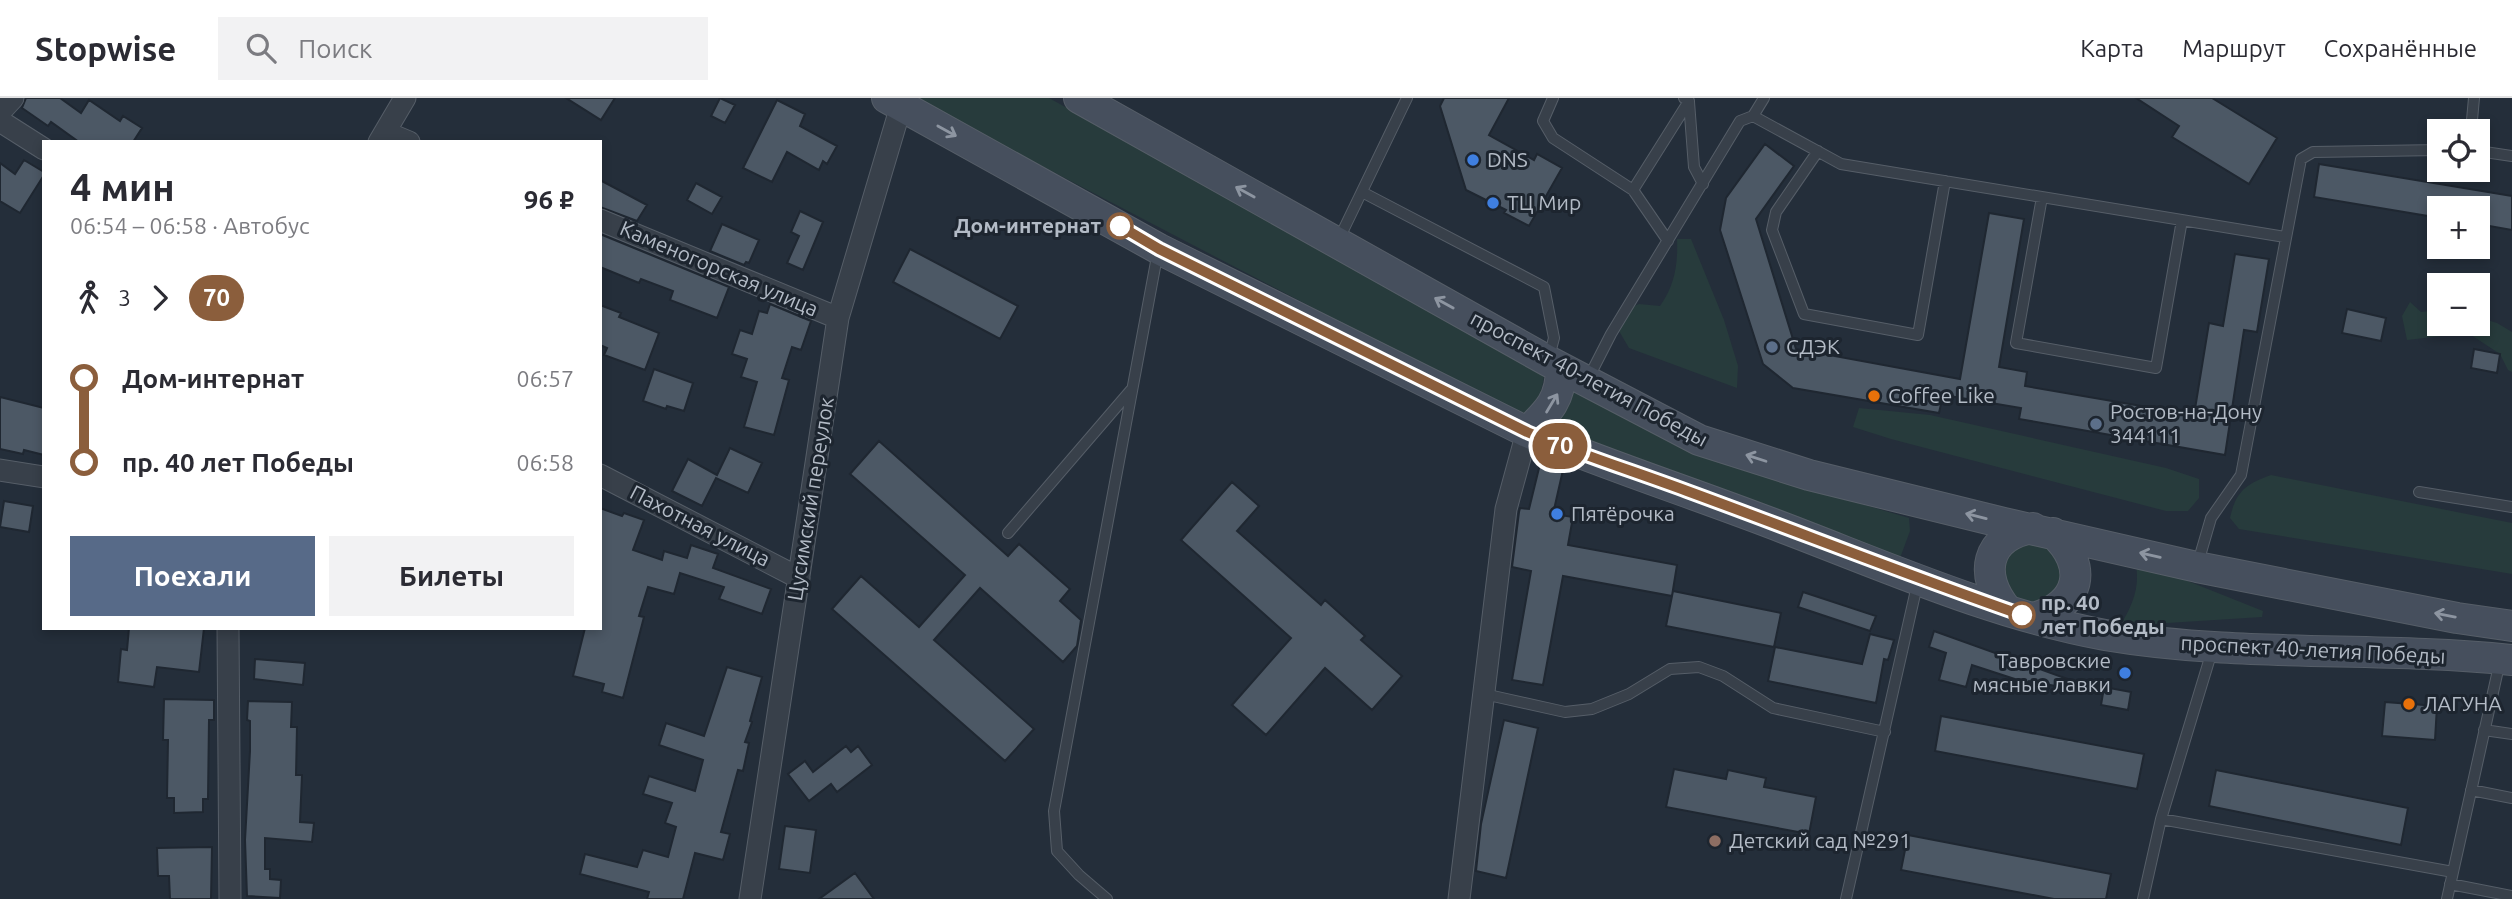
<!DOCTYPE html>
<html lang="ru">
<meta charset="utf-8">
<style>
:root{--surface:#fff;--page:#f2f2f3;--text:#2b2b33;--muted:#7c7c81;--line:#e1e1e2;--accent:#576a88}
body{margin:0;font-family:Ubuntu,sans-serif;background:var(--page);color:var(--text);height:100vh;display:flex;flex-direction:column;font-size:26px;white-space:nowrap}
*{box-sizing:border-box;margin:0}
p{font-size:23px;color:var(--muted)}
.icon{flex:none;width:38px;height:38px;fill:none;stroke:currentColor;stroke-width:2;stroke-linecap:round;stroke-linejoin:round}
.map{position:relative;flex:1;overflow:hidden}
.details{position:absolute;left:42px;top:42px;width:560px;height:490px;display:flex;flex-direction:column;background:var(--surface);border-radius:0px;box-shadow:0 4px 10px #0003}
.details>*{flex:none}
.badge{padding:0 14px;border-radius:23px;font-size:24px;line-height:46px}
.fabs{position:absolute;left:2427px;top:21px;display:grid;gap:14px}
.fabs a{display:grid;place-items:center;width:63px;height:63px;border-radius:0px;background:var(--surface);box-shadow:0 4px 10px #0003;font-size:35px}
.map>.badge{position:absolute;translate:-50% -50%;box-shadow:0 0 0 4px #fff}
.legs{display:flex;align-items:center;gap:10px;height:77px;padding:0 28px;font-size:23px}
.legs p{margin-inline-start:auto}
.head{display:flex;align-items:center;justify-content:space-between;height:119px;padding:0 28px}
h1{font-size:38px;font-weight:700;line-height:52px}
.button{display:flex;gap:14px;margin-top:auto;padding:14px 28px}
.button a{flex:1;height:80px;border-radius:0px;background:var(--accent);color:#fff;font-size:28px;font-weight:700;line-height:80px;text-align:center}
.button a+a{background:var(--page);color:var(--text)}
ul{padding:0 28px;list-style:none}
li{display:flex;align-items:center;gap:24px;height:84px;font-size:26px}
li i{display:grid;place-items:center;width:10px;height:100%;margin:0 9px;background:currentColor}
li i::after{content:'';width:18px;height:18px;margin:-9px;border:5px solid;border-radius:50%;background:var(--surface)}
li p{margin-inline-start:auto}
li:first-child i{background:linear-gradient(#0000 50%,currentColor 0)}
li:last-child i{background:linear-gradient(currentColor 50%,#0000 0)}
header{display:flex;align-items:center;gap:42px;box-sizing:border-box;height:98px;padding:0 35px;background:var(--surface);border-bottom:2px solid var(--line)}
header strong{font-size:33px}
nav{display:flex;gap:38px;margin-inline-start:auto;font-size:24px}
.search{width:490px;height:63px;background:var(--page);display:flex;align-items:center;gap:18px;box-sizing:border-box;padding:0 24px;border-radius:0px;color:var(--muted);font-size:26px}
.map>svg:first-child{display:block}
.green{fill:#273b3c}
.building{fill:#4c5865;stroke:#1f2731;stroke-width:2}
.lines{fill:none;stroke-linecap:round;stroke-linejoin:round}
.lane-casing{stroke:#565e68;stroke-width:12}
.street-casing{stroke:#565e68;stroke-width:23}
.secondary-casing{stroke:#565e68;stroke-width:32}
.lane{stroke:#38404a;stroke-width:10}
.street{stroke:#38404a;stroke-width:21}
.secondary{stroke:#464f5d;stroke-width:30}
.oneway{stroke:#8d95a1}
.line-1-casing{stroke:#fff;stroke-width:16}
.line-1{stroke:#8b5e3c;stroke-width:10}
.shop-dot{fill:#3f7fe0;stroke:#1d252f;stroke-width:2.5}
.stop-1-dot{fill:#fff;stroke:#8b5e3c;stroke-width:3.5}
.service-dot{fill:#5c6f8a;stroke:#1d252f;stroke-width:2.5}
.food-dot{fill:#e8710a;stroke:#1d252f;stroke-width:2.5}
.education-dot{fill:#8d6e63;stroke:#1d252f;stroke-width:2.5}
.labels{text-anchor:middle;stroke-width:6;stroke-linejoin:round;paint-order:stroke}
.poi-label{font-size:21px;fill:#b3bbc6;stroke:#1d252f;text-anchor:start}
.stop-label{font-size:21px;font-weight:bold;fill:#b3bbc6;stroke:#1d252f;text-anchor:end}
.street-label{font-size:21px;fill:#b3bbc6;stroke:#1d252f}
</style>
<header>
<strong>Stopwise</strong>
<div class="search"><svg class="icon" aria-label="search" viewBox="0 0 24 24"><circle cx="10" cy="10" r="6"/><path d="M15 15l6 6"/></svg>Поиск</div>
<nav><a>Карта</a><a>Маршрут</a><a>Сохранённые</a></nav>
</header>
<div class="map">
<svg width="2512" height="801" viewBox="0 0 2512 801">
<rect width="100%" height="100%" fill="#242e3a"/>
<!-- green -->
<path class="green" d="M912,0h137l486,269 9,9c-2,16 -6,24 -16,36l-14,1z
M1677,141h14l33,81 14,46 -1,22 -108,-40 -10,-17 6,-21 14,-6 21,2c15,-21 18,-42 17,-67z
M2410,204l11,10 18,-2 1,14h38v-7l19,6 15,9v40l-4,-2 -8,-16 -32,-21 -61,7 -5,-24z
M1569,285l235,104 105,31 1,13 -10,27 -109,-43 -245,-91z
M1859,310l71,7 236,53 33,11v19l-11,13h-22l-275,-72 -38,-12z
M2271,377l241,48v51l-273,-45 -9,-11c6,-27 16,-34 41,-43z
M2047,442l22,38 -28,32 -38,-13 -3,-43 11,-11z
M2135,462l128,51 -1,6 -142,9c13,-22 21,-40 15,-66z"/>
<!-- building -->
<path class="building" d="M26,0h34l21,15 8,-13 31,21 3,-5 19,12 -9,14h-54l-28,-20 -3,4 -26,-18z
M566,0h49l-14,22z
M720,0l15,7 -10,18 -14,-7z
M1444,0h65l-20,37 45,25 3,-6 25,14 -33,58 -25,-13 2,-3 -40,-20 -26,-84z
M2136,0h76l65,40 -28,46 -77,-47 7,-11z
M777,2l28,14 -5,12 37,20 -10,18 -4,-3 -4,9 -32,-18 -15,30 -29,-14z
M1765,46l29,22 -38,53 40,130 164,30 29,-166 35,6 -25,148 28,5 -2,14 169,29 15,-92 14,3 12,-72 34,5 -12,73 -13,-2 -19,125 -206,-36 2,-11 -78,-13 -4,18 -146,-25 -30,-24 -43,-134 6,-32z
M24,62l20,12v3l-24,38 -20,-12v-38l15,11z
M2319,66l193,32v34l-34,-6v-16h-38v10l-126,-21z
M600,82l47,25 -10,16 -37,-14z
M696,85l26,14 -10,17 -25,-14z
M800,113l23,11 -20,48 -16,-7 12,-27 -8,-4z
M722,126l37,16 -10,23 -3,-1 -2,3 -34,-14z
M600,136l129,53 -12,31 -47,-18 3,-9 -32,-12 -2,4 -39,-16z
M910,151l108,57 -18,33 -107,-57z
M770,206l41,17 -10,29 -9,-3 -10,31 7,2 -15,55 -30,-8 13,-45 -16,-5 6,-18 -15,-5 8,-24 12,4 7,-23 8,2z
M600,207l21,8 -2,4 40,16 -14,37 -41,-15 3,-7 -7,-3z
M2347,211l39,9 -5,23 -39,-8z
M2474,251l26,5 -3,19 -26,-5z
M654,271l39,14 -9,28 -17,-5 -1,3 -23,-8z
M0,299l44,11v47l-20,-5 -1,4 -23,-5z
M879,343l129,115 11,-12 51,45 -10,12 21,19 -4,26 -14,16 -83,-74 -46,52 100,89 -29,32 -173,-152 29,-33 58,51 46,-52 -115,-101z
M730,350l32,15 -14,30 -32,-15 -14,28 -30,-15 16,-32 29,16z
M1540,366l23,6 -10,44 20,3 -5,28 109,20 -5,31 -109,-20 -20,109 -31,-5 19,-109 -19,-4 7,-55 1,-4 9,1z
M1232,384l27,24 -22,25 84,74 4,-5 40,36 -4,4 41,36 -30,34 -47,-42 -59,67 -34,-30 59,-67 -110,-98z
M4,403l29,5 -4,26 -29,-5z
M600,410l22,8 2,-3 20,7 -11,30 29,10 2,-9 23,7 4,-13 27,9 -5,14 58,21 -9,25 -43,-15 5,-12 -44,-14 -6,21 -26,-7 -9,29 5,1 -21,81 -21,-6 2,-8 -31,-8 12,-48h15z
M1673,493l108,22 -7,34 -108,-21z
M1803,494l73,24 -6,15 -72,-24z
M129,530h75l-5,44 -42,-5 -3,20 -36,-5 3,-33 6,1z
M1934,533l139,50 -2,8 -42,-8 -2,2 -55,-18 -6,22 -27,-7 7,-27 -17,-6z
M1870,536l24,6 -6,20 -4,-1 -8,44 -108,-22 7,-34 87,17z
M255,561l50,4 -2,22 -49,-6z
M727,569l35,10 -12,44 2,1 -7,20 4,1 -6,28 -5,-1 -17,62 9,2 -7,26 -28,-7 -12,46h-36l2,-7 -69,-18 5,-20 52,13 6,-17 25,7 8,-30 -11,-4 7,-20 -29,-9 6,-18 46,15 8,-31 -44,-15 7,-22 38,13z
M2104,589l27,5 -3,18 -27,-5z
M164,601l50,1v20h-5l-1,79h-5v13l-29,1v-15h-7l1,-58h-5z
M248,603l44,1 -1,25h6l-1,48h6l-2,47 14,1 -2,19 -47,-4v31h5v10l11,1 -1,18 -33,-2 -2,-56 5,-89v-30l-3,-1z
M2385,604l52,4 -2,34 -53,-4z
M1941,618l203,38 -7,35 -202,-38z
M1504,622l34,8 -32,150 -30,-7 5,-47z
M846,648l5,6 7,-6 14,19 -35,27 -6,-8 -22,17 -21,-27 17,-13 8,11z
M1674,671l52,10 2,-9 38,8 -2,9 52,10 -7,37 -143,-27z
M2216,672l192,38 -7,37 -192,-39z
M785,728l31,4 -6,43 -31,-4z
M1908,737l203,39 -5,25h-52l-153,-29z
M212,749l-1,52h-41l-1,-23h-11l-1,-28z
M855,775l19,26h-55z"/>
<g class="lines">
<defs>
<path id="lane" d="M1553,0l-10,23 10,17 80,52 35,51
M1689,4l5,65 9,17
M1753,18l88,48 444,73
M2471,33l3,-33
M1818,53l-42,61 -4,18 32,84 114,21 27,-154
M2478,53l34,5
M1633,92l56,-89 -5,-3
M1362,94l182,95 10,51 -5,19
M2042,99l-26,146 140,25 26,-148
M1338,143l69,-143
M1588,281l23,-45 129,-213 13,-5 11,-18
M2419,394l93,15
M1008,435l123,-143
M2197,468l14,-48 30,-43 60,-316 12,-7 127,-2
M1484,596l81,18 27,-3 37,-15 41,-25 29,-2 24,9 50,32 112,24
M2484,632l28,4
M2471,692l41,8
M2161,721l292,53
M2450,786l62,12
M1107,801l-28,-24 -22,-24 -3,-40 104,-560
M1846,801l72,-318
M2143,801l18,-80 51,-168
M2447,801l53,-238"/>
<path id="street" d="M0,14l13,-14
M0,23l44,28
M385,34l24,10
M379,44l26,-44
M600,122l238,98
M0,372l44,7
M600,377l199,103
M228,530l2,271
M750,801l88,-581 63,-212
M1459,801l47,-390 21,-77"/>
<path id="secondary" d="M887,0l272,151 368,183c84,35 172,63 257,96 105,40 211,87 321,107 135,23 272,11 407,25
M1079,0l469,263 151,79 110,35 195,48 193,44 260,51 55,8
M1527,334c22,-21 34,-33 34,-64
M2007,512c-29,-34 -22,-74 26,-82
M2033,520c48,-12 56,-53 20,-85"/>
</defs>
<!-- lane casing -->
<use href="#lane" class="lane-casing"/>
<!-- street casing -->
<use href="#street" class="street-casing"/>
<!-- secondary casing -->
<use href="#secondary" class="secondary-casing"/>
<!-- lane -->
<use href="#lane" class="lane"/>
<!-- street -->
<use href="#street" class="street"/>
<!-- secondary -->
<use href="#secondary" class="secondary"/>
</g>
<!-- one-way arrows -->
<defs><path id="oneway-shaft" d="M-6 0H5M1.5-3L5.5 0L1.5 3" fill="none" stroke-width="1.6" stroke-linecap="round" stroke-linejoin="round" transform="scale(1.75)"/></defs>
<g class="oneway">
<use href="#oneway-shaft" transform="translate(947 33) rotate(29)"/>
<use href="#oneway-shaft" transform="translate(1245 94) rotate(-151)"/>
<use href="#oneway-shaft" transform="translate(1444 205) rotate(-151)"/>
<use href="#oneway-shaft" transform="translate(1552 305) rotate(-59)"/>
<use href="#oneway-shaft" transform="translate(1756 360) rotate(-162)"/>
<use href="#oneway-shaft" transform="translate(1976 418) rotate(-166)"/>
<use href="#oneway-shaft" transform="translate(2150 457) rotate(-167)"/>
<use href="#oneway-shaft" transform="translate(2445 517) rotate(-169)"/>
</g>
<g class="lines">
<defs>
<path id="line-1" d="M1120,128l39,23 368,183c52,22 106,39 160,59 112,41 223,85 335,124"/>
</defs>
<!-- line-1 casing -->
<use href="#line-1" class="line-1-casing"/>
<!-- line-1 -->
<use href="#line-1" class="line-1"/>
</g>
<!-- markers -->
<g class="shop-dot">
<circle cx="1473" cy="62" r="7"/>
<circle cx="1493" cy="105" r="7"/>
<circle cx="1557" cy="416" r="7"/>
<circle cx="2125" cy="575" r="7"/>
</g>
<g class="stop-1-dot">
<circle cx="1120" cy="128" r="12"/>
<circle cx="2022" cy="517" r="12"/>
</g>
<g class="service-dot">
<circle cx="1772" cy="249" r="7"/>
<circle cx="2096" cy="326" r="7"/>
</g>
<g class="food-dot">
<circle cx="1874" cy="298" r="7"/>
<circle cx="2409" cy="606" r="7"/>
</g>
<circle class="education-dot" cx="1715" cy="743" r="7"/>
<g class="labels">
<!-- poi labels -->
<g class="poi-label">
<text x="1487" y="69">DNS</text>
<text x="1507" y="112">ТЦ Мир</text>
<text x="1786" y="256">СДЭК</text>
<text x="1888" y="305">Coffee Like</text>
<text x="2110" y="321">Ростов-на-Дону<tspan x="2110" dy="24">344111</tspan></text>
<text x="1571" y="423">Пятёрочка</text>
<text x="2111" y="570" text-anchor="end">Тавровские<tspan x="2111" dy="24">мясные лавки</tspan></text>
<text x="2423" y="613">ЛАГУНА</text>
<text x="1729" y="750">Детский сад №291</text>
</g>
<!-- stop labels -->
<g class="stop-label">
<text x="1101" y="135">Дом-интернат</text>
<text x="2041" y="512" text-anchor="start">пр. 40<tspan x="2041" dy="24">лет Победы</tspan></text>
</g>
<!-- street labels -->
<g class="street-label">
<text transform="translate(719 171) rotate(23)" y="7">Каменогорская улица</text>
<text transform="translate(1589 281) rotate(28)" y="7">проспект 40-летия Победы</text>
<text transform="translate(811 401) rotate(-81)" y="7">Цусимский переулок</text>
<text transform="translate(700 428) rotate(27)" y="7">Пахотная улица</text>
<text transform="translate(2313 552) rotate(3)" y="7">проспект 40-летия Победы</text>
</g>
</g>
</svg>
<div class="fabs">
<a><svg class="icon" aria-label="locate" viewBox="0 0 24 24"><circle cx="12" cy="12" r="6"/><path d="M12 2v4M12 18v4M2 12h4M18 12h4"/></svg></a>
<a>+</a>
<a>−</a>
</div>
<b class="badge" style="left:1560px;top:348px;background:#8b5e3c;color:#fff">70</b>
<section class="details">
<div class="head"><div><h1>4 мин</h1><p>06:54 – 06:58 · Автобус</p></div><b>96 ₽</b></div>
<div class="legs"><svg class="icon" aria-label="walk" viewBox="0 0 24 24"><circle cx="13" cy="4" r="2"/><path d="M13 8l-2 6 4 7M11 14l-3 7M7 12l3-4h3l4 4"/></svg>3<svg class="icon" aria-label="forward" viewBox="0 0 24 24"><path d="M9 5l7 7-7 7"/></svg><b class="badge" style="background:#8b5e3c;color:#fff">70</b></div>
<ul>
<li><i style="color:#8b5e3c"></i><b>Дом-интернат</b><p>06:57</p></li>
<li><i style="color:#8b5e3c"></i><b>пр. 40 лет Победы</b><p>06:58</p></li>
</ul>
<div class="button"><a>Поехали</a><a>Билеты</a></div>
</section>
</div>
